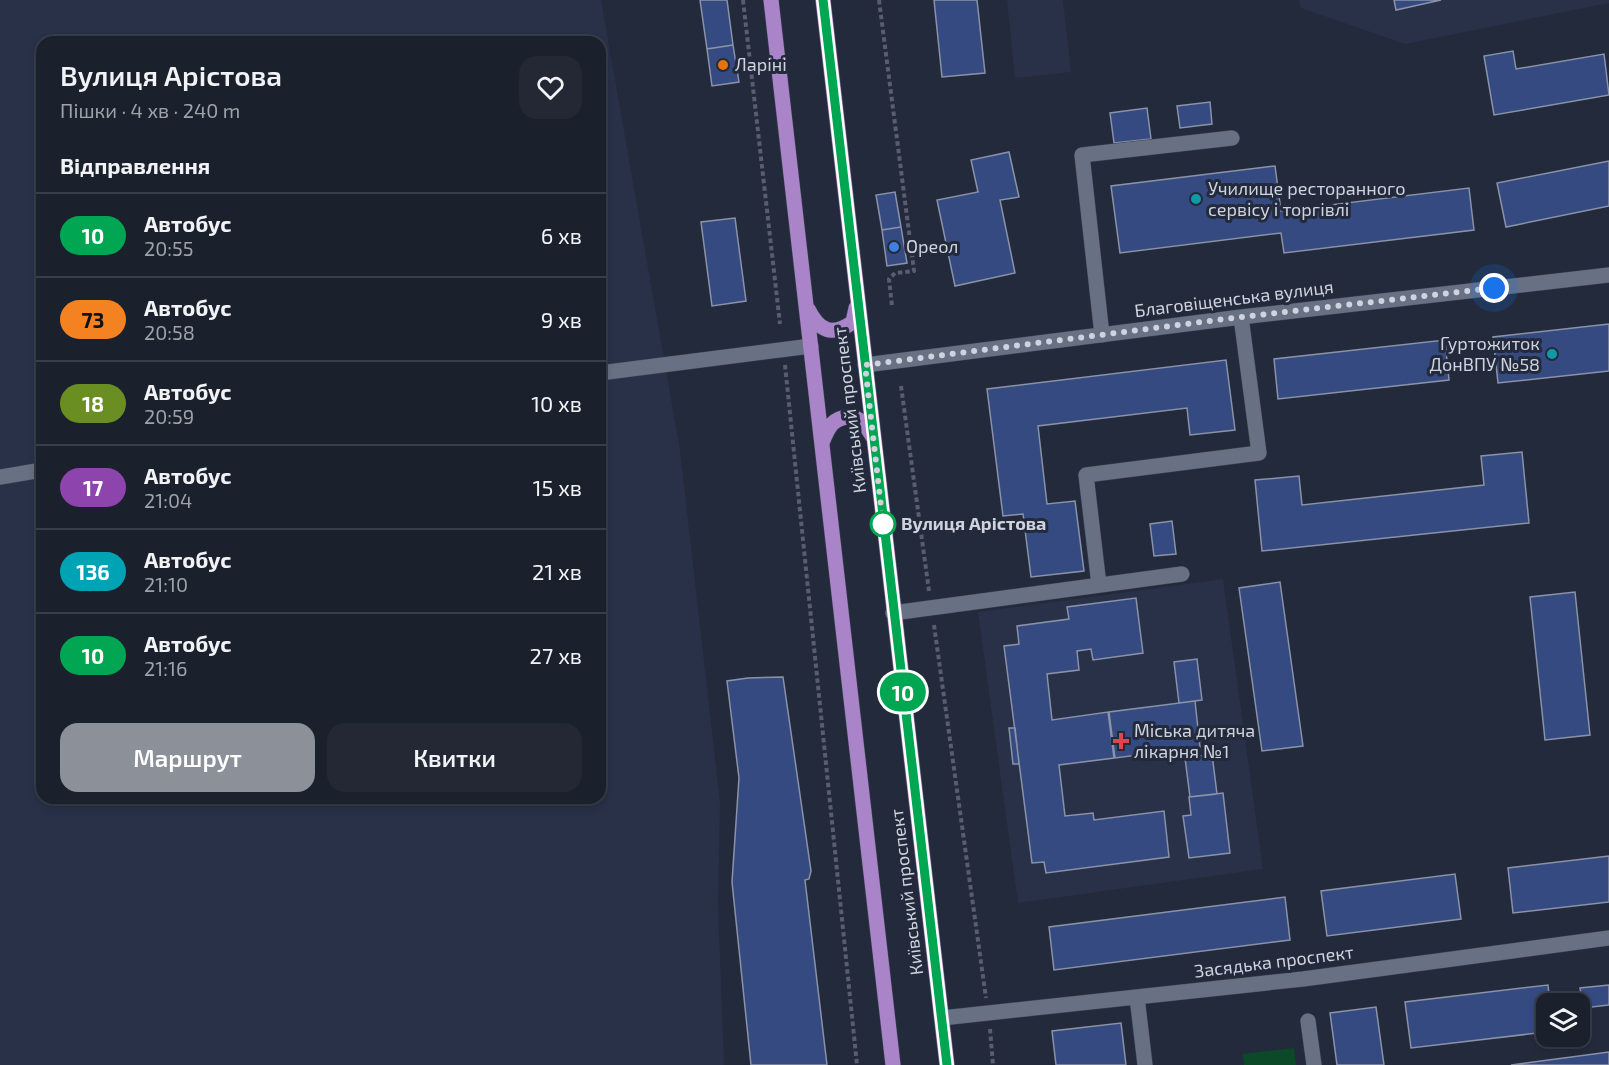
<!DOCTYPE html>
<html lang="uk">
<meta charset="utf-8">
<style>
:root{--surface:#1a202c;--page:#232834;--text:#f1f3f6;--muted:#9fa3a9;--line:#383e48;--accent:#8c9099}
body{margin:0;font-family:"Exo 2",sans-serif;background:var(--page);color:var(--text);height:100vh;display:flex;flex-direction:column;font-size:22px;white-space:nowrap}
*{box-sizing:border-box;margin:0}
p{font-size:20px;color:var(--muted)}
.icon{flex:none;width:33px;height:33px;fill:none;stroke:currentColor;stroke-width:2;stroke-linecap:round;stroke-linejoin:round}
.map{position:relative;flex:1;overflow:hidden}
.sheet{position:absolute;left:36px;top:36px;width:570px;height:768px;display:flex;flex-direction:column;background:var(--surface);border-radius:18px;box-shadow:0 3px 9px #0003,0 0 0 2px var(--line)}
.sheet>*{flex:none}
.badge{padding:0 12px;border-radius:20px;font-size:21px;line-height:39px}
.controls{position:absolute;left:1536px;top:993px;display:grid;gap:12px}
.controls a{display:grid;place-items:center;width:54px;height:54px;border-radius:12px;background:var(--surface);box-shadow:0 3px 9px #0003,0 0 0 2px var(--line);font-size:30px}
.you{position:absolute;width:30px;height:30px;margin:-15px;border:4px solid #fff;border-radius:50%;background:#1a73e8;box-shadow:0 0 0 9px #1a73e833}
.map>.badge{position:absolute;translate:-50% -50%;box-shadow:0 0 0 3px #fff}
h2{padding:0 24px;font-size:22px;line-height:54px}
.round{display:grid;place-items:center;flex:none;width:63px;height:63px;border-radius:18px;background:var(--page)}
.headline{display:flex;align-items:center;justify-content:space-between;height:102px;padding:0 24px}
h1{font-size:28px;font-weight:600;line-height:45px}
.primary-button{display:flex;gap:12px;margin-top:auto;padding:12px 24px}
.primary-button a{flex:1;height:69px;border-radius:18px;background:var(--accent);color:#fff;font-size:24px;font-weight:600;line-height:69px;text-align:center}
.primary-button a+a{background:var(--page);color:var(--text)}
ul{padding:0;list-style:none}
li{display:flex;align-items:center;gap:18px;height:84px;padding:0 24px;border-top:2px solid var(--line)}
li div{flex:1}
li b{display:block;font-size:22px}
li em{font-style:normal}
li .badge{min-width:66px;font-weight:700;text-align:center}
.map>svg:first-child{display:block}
.built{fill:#283148;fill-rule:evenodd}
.green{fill:#0c4929}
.building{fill:#364a82;stroke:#8992a7;stroke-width:1.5}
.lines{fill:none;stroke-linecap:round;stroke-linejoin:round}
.minor-casing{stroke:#3e4452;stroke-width:16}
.major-casing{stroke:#3e4452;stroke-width:16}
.path{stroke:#585e6d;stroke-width:4;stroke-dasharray:4.5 3;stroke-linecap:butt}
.minor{stroke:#687084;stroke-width:15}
.major{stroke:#aa84c9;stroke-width:15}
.line-casing{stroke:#fff;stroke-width:14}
.line{stroke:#00a651;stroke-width:9}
.walk{stroke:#ced3de;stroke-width:6;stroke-dasharray:0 10.8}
.food-dot{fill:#e8710a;stroke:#232a3b;stroke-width:2}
.culture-dot{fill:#0f9aa8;stroke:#232a3b;stroke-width:2}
.shop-dot{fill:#3f7fe0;stroke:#232a3b;stroke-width:2}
.stop-dot{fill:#fff;stroke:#00a651;stroke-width:3}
.health-dot{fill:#e0444e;stroke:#232a3b;stroke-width:2}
.labels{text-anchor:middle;stroke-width:6;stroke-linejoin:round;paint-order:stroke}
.poi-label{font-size:18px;fill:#ced3de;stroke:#232a3b;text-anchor:start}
.street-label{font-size:18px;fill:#ced3de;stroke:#232a3b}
.stop-label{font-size:18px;font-weight:bold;fill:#ced3de;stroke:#232a3b;text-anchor:start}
</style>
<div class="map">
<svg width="1609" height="1065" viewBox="0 0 1609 1065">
<rect width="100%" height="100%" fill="#232a3b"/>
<!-- built -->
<path class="built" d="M0,0h601l79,450 40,352 -2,102 6,161h-724zM42,42h558v756h-558z
M1007,0h56l8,72 -56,6z
M1299,0h310v3l-204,41 -104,-36z
M1223,579l40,290 -245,34 -40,-291z"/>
<!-- green -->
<path class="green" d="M1294,1048l2,17h-52l-1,-11z"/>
<!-- building -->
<path class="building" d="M700,0h27l6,45 -26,4z
M934,0h43l8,73 -43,4z
M1394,0h47l-45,10z
M733,45l6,37 -27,4 -5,-37z
M1513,51l3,18 88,-15 5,41 -115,20 -10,-59z
M1210,102l2,22 -32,4 -3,-22z
M1147,108l4,31 -37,4 -4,-30z
M1009,152l10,45 -19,3 15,73 -60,13 -18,-86 41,-8 -7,-32z
M1609,161v45l-103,21 -9,-44z
M1275,166l6,45 188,-23 5,42 -190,23 -3,-20 -161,20 -9,-67z
M895,192l6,35 -19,3 -6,-35z
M735,218l11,83 -34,5 -11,-84z
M901,227l6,36 -20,3 -5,-36z
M1609,324v47l-111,12 -5,-46z
M1445,340l4,40 -171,19 -4,-40z
M1226,360l9,70 -45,5 -3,-27 -149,18 9,78 28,-3 9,70 -53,6 -8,-63 -20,2 -16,-127z
M1522,452l7,71 -267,28 -7,-71 44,-4 3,29 182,-20 -3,-29z
M1172,521l4,33 -22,2 -4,-32z
M1280,582l23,164 -41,5 -23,-163z
M1575,592l15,143 -45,5 -15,-143z
M1136,598l7,55 -50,7 -2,-11 -14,2 2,19 -32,4 5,46 56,-8 6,46 -55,7 6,51 28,-3 1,7 70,-9 5,46 -123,16 -2,-11 -12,1 -28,-217 15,-2 -2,-18 52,-7 -2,-12z
M1197,659l5,41 -23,3 -5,-41z
M783,677l28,194 -2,8 -4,1 22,185h-76l-19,-183 7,-104 -12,-97 21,-3z
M1195,701l5,46 -85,11 -6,-46z
M1009,728h6l4,36h-6z
M1212,754l5,40 -27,3 -5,-39z
M1223,793l7,60 -41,5 -6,-42 8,-1 -2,-18z
M1609,856v46l-96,11 -5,-45z
M1455,874l6,45 -134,17 -6,-45z
M1285,897l5,43 -236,30 -5,-43z
M1548,985l2,19h-4v28l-135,16 -6,-46z
M1609,985v20l-26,3 -3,-20z
M1376,1007l8,58h-47l-7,-52z
M1121,1023l5,42h-70l-4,-34z
M1609,1052v13h-98z"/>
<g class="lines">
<defs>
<path id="minor" d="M1102,335l-20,-180 150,-17
M865,365l376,-48 368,-42
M600,373l211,-27
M0,477l42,-7
M1099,585l-13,-110 173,-22 -18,-136
M893,613l289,-39
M1137,997l8,68
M942,1018l361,-39 306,-41
M1308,1021l6,44"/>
<path id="major" d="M771,0l122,1065
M823,0l124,1065
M808,309c11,22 24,28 45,13l3,-14
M822,443c7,-18 11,-25 30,-27l12,7 9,14"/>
</defs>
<!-- minor casing -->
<use href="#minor" class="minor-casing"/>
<!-- major casing -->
<use href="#major" class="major-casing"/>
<!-- path -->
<path class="path" d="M743,0l37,324
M879,0l35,271 -19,2 -6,6 3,27
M785,365l72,700
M901,386l28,205
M934,625l52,373
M990,1029l3,36"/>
<!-- minor -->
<use href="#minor" class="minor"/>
<!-- major -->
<use href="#major" class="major"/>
</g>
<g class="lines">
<defs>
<path id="line" d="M823,0l124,1065"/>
</defs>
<!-- line casing -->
<use href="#line" class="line-casing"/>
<!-- line -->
<use href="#line" class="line"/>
<!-- walk -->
<path class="walk" d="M883,524l-18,-159 376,-48 253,-29"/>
</g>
<!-- markers -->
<circle class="food-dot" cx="723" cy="65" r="6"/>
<g class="culture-dot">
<circle cx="1196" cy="199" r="6"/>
<circle cx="1552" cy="354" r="6"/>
</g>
<circle class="shop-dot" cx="894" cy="247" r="6"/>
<circle class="stop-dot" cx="883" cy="524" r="12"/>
<path class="health-dot" d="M1118 732h6v6h6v6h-6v6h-6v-6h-6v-6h6z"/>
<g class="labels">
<!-- poi labels -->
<g class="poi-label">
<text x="735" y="71">Ларіні</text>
<text x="1208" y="195">Училище ресторанного<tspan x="1208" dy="21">сервісу і торгівлі</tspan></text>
<text x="906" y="253">Ореол</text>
<text x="1540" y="350" text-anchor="end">Гуртожиток<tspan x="1540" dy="21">ДонВПУ №58</tspan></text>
<text x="1134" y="737">Міська дитяча<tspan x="1134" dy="21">лікарня №1</tspan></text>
</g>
<!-- street labels -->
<g class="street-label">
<text transform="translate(1234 299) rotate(-7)" y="6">Благовіщенська вулиця</text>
<text transform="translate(850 410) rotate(-97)" y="6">Київський проспект</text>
<text transform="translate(907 892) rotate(-97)" y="6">Київський проспект</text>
<text transform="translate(1274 962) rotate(-7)" y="6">Засядька проспект</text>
</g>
<!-- stop labels -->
<g class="stop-label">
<text x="901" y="530">Вулиця Арістова</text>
</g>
</g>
</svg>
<div class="controls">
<a><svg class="icon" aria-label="layers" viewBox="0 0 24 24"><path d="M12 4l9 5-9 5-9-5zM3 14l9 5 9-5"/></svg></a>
</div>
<div class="you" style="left:1494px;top:288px"></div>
<b class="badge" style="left:903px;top:692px;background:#00a651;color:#fff">10</b>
<section class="sheet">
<div class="headline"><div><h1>Вулиця Арістова</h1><p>Пішки · 4 хв · 240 m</p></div><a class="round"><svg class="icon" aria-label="heart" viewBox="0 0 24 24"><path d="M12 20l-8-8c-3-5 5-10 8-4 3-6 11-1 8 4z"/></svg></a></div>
<h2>Відправлення</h2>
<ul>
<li><span class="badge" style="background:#00a651;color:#fff">10</span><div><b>Автобус</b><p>20:55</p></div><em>6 хв</em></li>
<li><span class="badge" style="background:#f58220;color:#111">73</span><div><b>Автобус</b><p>20:58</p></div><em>9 хв</em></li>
<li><span class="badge" style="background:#6b8e23;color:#fff">18</span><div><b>Автобус</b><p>20:59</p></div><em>10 хв</em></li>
<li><span class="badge" style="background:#8e44ad;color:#fff">17</span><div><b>Автобус</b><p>21:04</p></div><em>15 хв</em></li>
<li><span class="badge" style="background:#00a3b4;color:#fff">136</span><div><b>Автобус</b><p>21:10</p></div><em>21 хв</em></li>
<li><span class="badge" style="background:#00a651;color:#fff">10</span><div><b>Автобус</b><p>21:16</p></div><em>27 хв</em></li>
</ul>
<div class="primary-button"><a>Маршрут</a><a>Квитки</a></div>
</section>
</div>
